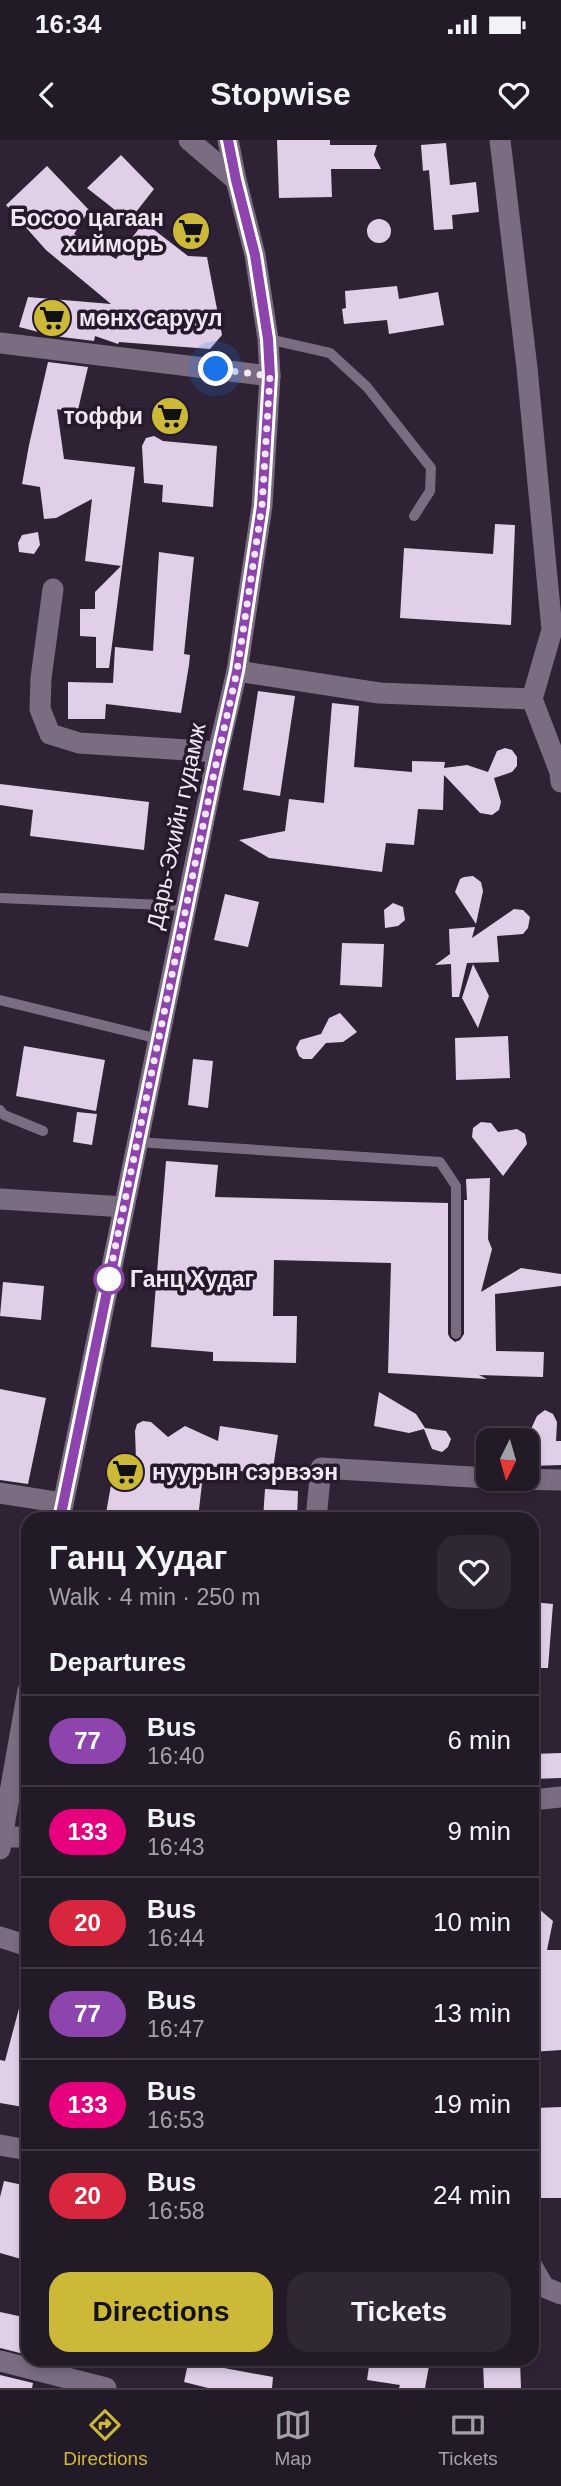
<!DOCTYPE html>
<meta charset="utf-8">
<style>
:root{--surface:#231a28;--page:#2f2734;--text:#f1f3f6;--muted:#a3a1a8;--line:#403845;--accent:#cdb938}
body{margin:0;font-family:Helvetica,sans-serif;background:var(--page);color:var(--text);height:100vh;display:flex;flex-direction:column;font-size:26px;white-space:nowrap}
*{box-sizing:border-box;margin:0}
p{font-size:23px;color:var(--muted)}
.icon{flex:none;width:38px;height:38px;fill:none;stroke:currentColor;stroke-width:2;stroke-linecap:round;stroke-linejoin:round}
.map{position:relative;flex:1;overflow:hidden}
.drawer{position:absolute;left:21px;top:1372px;width:518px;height:854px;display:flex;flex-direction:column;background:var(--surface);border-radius:21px;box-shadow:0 4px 10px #0003,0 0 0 2px var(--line)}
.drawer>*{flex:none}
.badge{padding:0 14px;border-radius:23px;font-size:24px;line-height:46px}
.needle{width:46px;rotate:185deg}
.fabs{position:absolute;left:476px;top:1288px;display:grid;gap:14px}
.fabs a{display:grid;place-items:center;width:63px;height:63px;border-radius:14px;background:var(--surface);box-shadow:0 4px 10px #0003,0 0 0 2px var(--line);font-size:35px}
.you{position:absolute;width:35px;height:35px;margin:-18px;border:5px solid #fff;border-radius:50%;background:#1a73e8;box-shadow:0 0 0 10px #1a73e833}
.map>.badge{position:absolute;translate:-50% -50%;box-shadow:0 0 0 4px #fff}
h2{padding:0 28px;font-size:26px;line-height:63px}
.round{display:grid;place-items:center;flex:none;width:74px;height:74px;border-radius:21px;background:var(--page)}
.overview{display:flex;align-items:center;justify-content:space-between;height:119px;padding:0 28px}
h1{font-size:33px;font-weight:800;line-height:52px}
.button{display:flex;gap:14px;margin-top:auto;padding:14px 28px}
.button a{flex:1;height:80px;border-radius:21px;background:var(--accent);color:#111;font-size:28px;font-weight:800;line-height:80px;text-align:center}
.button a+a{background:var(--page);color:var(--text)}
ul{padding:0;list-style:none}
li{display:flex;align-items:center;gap:21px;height:91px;padding:0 28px;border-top:2px solid var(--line)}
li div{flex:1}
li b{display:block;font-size:26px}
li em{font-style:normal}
li .badge{min-width:77px;font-weight:700;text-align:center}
.status{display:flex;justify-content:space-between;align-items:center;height:49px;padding:0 35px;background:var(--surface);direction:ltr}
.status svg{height:19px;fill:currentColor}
header{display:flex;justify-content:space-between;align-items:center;height:91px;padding:0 28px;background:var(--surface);font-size:32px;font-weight:800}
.menu{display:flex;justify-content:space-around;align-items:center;height:98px;border-top:2px solid var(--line);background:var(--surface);font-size:19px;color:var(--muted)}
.menu a{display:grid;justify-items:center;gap:4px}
.menu .on{color:var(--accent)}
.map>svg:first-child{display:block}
.building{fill:#e0cfe7}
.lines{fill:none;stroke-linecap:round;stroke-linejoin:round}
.lane{stroke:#7b6c82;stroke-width:10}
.street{stroke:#7b6c82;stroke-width:21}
.secondary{stroke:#7b6c82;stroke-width:21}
.line-casing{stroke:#fff;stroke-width:16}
.line{stroke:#8e44ad;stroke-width:10}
.walk{stroke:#f0e7f4;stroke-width:7;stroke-dasharray:0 12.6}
.stop-dot{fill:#fff;stroke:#8e44ad;stroke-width:3.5}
.labels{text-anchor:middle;stroke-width:7;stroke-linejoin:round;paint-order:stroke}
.poi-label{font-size:23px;font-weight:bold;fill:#f0e7f4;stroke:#25192b;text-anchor:end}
.street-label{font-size:23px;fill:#f0e7f4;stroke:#25192b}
.stop-label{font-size:23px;font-weight:bold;fill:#f0e7f4;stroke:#25192b;text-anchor:start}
</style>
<div class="status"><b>16:34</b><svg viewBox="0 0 49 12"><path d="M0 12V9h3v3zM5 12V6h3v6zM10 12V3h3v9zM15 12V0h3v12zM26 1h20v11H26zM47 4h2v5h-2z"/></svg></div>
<header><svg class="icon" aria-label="back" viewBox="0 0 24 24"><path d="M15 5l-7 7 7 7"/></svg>Stopwise<svg class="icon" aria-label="heart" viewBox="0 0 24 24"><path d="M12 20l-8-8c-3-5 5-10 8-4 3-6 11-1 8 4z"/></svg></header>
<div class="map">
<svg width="561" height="2248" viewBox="0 0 561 2248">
<rect width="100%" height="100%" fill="#2f2235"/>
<!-- building -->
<path class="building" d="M277,0h53v5h47l-3,10 7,14h-50l1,28 -53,1z
M446,3l4,42 26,-3 3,30 -27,3 1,14 -19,1 -5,-60 -6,1 -2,-26z
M121,15l33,34 -25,32 -42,-33z
M47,26l42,44 -15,24 42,25 28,-37 44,34 19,1 15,78 -12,14 -91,-7 -1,2 -23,-8 -1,5 -40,-5 -35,-9 9,-30 83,7 -65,-54 -40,-45z
M367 91a12 12 0 1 1 24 0a12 12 0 1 1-24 0Z
M397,146l2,13 39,-7 6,33 -55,9 -2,-14 -43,4 -2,-15 4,-1 -1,-17z
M48,222l40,5 -11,47 -20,-5 7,50 71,8 -26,201h-13v-31l-16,-1v-27h15v-17l26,-26 -36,-5 7,-62 -36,19 -12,1 -4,-32 -18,-3 7,-39z
M154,296l9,5 54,5 -4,61 -51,-5 1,-17 -19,-2 -2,-37 4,-8z
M495,384l20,1 -4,100 -111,-7 4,-70 89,6z
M38,392l2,13 -6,9 -15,-2 -1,-9 4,-8z
M159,412l35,5 -10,97 6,1 -1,10 -8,48 -75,-9 -1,15h-37v-37l45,1 2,-36 38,4z
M258,551l37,5 -15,100 -37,-6z
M332,563l27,3 -5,61 58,5v-11l33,1 -1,6 23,-3 21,7 9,-21 8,-3 7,2 5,7v9l-5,6 -18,6 7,24 -2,8 -7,5 -12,-2 -36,-38 -1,35 -25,-1 -4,36 -28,-2 -4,29 -113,-14 -30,-18 46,-9 4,-32 35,4z
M0,644l149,18 -5,48 -114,-14 3,-26 -33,-5z
M473,736l8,6 2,9 -7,33 -21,-32 5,-13 4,-2z
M225,754l34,8 -11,45 -34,-7z
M393,763l10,4 2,13 -7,6 -13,2 -1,-18z
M514,769l9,1 7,7 -2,11 -5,6 -26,2 2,26 -32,1 -8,34h-7l-1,-33 -16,1 15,-11 -1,-25 26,-2 -3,11z
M342,803l42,1 -2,43 -42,-2z
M473,824l16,32 -11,32 -16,-30z
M340,873l17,19 -14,10 -17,1 -14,16h-9l-4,-3 -3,-8 4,-8 21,-6 8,-16z
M508,896l2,42 -54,2 -1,-42z
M24,906l81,14 -9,51 -80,-15z
M193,919l20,2 -5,47 -20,-3z
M77,972l20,2 -5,31 -19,-3z
M481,982l10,1 7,9 19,-3 8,5 2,10 -24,32 -31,-39 1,-9z
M166,1021l52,4 -3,32 233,6v131l2,4 5,4 5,-2 4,-6v-134h3l-1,-21 24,-1 -2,61 4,10 -11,43 40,-24 40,6v12l-66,8 1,57 48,1 -1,25 -64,-2 8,4 -99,-6 3,-110 -117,-3 -1,56h24l-1,47 -83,-2v-9l-62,-5z
M3,1142l41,4 -3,34 -41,-4z
M0,1249l46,9 -18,86 -28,-4z
M379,1252l37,22 9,14 21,3 5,8 -3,8 -6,5 -10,-3 -8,-20 -15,4 -35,-7z
M545,1270l8,4 4,8 -1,19h5v24l-31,1 1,-37 6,-13z
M143,1281l8,1 17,15 17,-11 33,15 2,-15 58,9 -6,41 -68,-11 -6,54h-93l11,-62 20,3 -1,-29 2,-7z
M265,1349l33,2 -1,28h-34z
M532,1462l21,2 -5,64h-16z
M561,1613v25l-29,1v-25z
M532,1763l21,18 -6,29h14v100l-29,2v-49l2,1z
M21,1861l7,1v77l-5,28 -23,-4v-43l5,1z
M561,1967v91h-25v-90z
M4,2041l24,5v75l-28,-8v-56z
M0,2172l28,6v37l-28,-7z
M189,2219h23l14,3 -2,6 49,9 -1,11h-64l-24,-6z
M370,2219l59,7 -4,22h-26l1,-3 -33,-5z
M520,2221l1,27h-37l-1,-26z
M0,2235l33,8 -1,5h-32z"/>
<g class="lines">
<!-- lane -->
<path class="lane" d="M268,199l62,14 37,34 64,81 -1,23 -16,25
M0,758l186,8
M0,860l159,39
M0,970l4,5 39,16
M137,1002l303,20 16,24v148"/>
<!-- street -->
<path class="street" d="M189,0l47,40
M500,0l27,228 25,262 -20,69 28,73 1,10
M0,203l270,33
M53,449l-12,89 -1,31 10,25 29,9 139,9
M237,531l142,22 153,6
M0,1059l124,8
M513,1339l48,1
M0,1353l63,10
M316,1379l5,-51 167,10
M532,1660l29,-3
M2,1697h26
M0,1797l28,9
M0,2005l28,5
M532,2126l12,21 17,7
M0,2221l106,27"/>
<!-- secondary -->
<path class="secondary" d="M60,1379l158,-767 19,-81 25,-165 8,-130 -2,-37 -13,-84 -19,-75 -8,-40
M0,1709l28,-159"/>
</g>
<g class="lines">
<defs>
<path id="line" d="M60,1379l153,-741 24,-107 25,-165 8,-130 -2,-37 -13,-84 -19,-75 -8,-40"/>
</defs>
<!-- line casing -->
<use href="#line" class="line-casing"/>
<!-- line -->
<use href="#line" class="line"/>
<!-- walk -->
<path class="walk" d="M109,1139l-2,8 106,-509 24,-107 25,-165 8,-130 -54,-7"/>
</g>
<!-- icons -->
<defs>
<symbol id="supermarket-disc" viewBox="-11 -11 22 22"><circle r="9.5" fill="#cdb938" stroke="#25192b"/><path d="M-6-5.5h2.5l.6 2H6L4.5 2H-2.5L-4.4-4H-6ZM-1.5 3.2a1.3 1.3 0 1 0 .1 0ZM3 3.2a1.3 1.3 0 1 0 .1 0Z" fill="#111"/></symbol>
</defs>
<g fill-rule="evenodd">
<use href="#supermarket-disc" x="169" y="69" width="44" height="44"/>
<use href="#supermarket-disc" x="30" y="156" width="44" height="44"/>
<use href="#supermarket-disc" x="148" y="254" width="44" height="44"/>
<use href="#supermarket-disc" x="103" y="1310" width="44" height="44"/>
</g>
<!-- markers -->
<circle class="stop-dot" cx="109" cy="1139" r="14"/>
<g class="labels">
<!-- poi labels -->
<g class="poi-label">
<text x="164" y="86">Босоо цагаан<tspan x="164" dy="26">хийморь</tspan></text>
<text x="79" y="186" text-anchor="start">мөнх саруул</text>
<text x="143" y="284">тоффи</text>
<text x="152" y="1340" text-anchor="start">нуурын сэрвээн</text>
</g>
<!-- street labels -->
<g class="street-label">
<text transform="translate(176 686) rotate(-78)" y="8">Дарь-Эхийн гудамж</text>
</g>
<!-- stop labels -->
<g class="stop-label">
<text x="130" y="1147">Ганц Худаг</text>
</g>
</g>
</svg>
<div class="fabs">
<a><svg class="needle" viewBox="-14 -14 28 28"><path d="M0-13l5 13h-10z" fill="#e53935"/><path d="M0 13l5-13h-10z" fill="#a3a1a8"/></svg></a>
</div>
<div class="you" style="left:216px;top:229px"></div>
<section class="drawer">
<div class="overview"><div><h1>Ганц Худаг</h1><p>Walk · 4 min · 250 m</p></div><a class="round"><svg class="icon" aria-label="heart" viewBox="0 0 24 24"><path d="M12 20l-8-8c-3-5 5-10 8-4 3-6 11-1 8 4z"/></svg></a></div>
<h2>Departures</h2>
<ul>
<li><span class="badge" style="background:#8e44ad;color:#fff">77</span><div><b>Bus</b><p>16:40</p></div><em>6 min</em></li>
<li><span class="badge" style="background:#e6007e;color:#fff">133</span><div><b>Bus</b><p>16:43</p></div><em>9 min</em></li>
<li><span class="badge" style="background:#d7263d;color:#fff">20</span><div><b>Bus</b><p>16:44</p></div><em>10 min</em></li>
<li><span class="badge" style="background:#8e44ad;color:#fff">77</span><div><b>Bus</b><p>16:47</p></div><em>13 min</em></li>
<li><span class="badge" style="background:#e6007e;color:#fff">133</span><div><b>Bus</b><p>16:53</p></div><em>19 min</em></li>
<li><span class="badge" style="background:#d7263d;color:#fff">20</span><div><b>Bus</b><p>16:58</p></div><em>24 min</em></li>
</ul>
<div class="button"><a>Directions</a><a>Tickets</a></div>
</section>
</div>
<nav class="menu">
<a class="on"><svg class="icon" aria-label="directions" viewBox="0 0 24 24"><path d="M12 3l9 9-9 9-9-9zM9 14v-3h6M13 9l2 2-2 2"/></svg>Directions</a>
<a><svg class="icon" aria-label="map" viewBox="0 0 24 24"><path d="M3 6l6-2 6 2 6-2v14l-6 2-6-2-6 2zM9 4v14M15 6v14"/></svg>Map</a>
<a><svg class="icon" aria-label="tickets" viewBox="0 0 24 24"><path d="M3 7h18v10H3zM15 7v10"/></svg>Tickets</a>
</nav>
